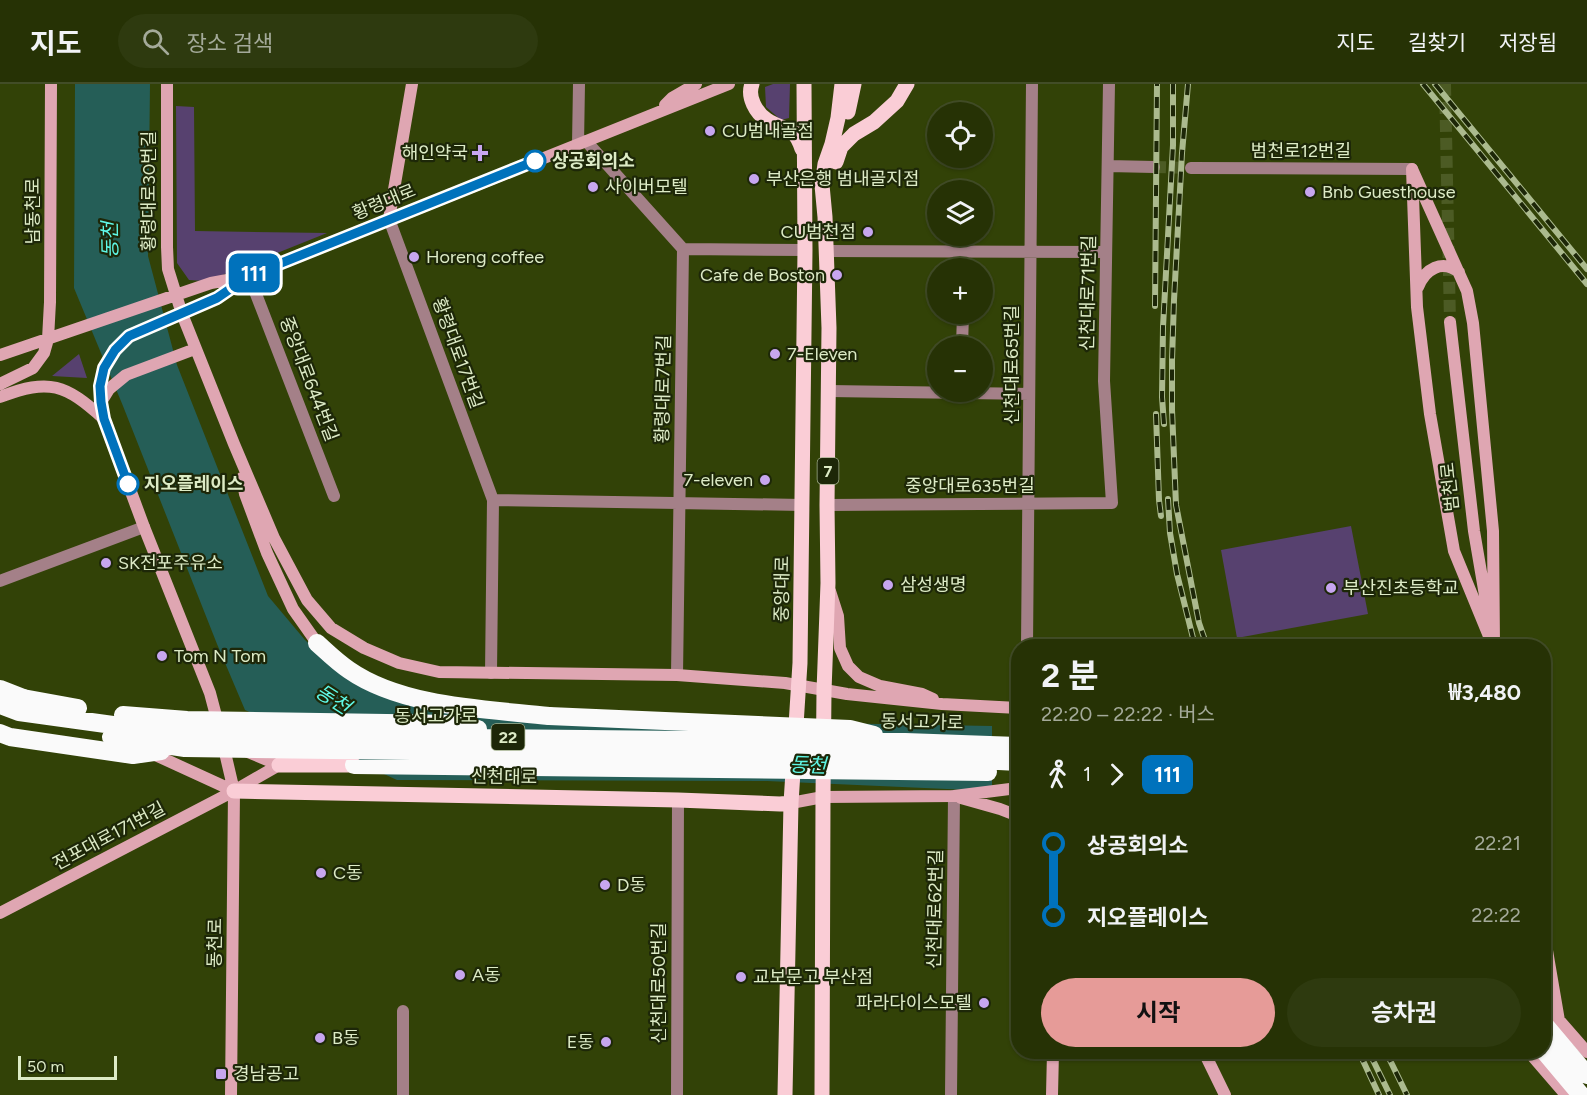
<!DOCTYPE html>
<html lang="ko">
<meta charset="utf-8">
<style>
:root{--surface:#263205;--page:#2e3a0f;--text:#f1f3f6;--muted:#a4aa9a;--line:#424d27;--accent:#e69b98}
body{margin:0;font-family:Figtree,"Noto Sans KR",sans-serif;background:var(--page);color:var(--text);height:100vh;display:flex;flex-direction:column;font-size:22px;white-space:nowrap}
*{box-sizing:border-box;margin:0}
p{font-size:20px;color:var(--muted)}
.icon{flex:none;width:33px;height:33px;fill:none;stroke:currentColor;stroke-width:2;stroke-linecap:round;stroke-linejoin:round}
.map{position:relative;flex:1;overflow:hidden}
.drawer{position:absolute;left:1011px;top:555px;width:540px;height:420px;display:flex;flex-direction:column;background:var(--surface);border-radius:24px;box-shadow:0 2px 4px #0004,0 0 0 2px var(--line)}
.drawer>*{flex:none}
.badge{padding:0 12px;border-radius:9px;font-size:21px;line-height:39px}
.tools{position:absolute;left:927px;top:18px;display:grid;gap:12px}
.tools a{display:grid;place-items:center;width:66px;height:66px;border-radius:50%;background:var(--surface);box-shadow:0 2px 4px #0004,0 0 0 2px var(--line);font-size:30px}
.scale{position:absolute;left:18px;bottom:15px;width:99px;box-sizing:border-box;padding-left:6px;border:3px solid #ddebc6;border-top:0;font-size:16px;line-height:21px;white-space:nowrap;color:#ddebc6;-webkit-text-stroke:4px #1d2708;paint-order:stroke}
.map>.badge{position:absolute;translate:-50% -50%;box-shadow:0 0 0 3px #fff}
.legs{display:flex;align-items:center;gap:9px;height:66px;padding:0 30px;font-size:20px}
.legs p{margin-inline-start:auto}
.head{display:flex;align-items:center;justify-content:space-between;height:102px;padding:0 30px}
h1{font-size:33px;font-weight:700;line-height:45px}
.action{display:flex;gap:12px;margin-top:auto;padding:12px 30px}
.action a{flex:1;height:69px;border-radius:36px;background:var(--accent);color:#111;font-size:24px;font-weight:700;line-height:69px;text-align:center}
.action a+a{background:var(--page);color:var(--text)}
ul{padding:0 30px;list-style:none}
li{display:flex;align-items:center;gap:21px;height:72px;font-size:22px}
li i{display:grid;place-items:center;width:9px;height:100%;margin:0 8px;background:currentColor}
li i::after{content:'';width:15px;height:15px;margin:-8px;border:4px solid;border-radius:50%;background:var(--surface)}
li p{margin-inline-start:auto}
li:first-child i{background:linear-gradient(#0000 50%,currentColor 0)}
li:last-child i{background:linear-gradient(currentColor 50%,#0000 0)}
header{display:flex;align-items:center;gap:36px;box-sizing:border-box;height:84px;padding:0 30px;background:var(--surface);border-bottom:2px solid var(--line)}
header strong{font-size:28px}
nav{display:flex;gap:33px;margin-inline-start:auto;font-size:21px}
.search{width:420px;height:54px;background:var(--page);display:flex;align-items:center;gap:15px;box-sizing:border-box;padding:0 21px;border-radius:33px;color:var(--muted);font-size:22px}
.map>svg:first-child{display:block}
.green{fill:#57416f}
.water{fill:#255e57}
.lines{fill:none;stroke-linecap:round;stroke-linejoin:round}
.street-tunnel{stroke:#4c5b24;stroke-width:12;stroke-dasharray:12 6;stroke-linecap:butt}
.secondary-tunnel{stroke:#4c5b24;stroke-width:12;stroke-dasharray:12 6;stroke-linecap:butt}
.street{stroke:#a48088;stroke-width:12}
.secondary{stroke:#dfa6b2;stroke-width:12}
.primary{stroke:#facdd6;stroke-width:15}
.highway{stroke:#fafafa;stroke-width:18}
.rail-casing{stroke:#abba8e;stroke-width:6}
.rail{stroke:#1d2708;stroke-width:4;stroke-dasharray:11;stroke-linecap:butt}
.highway-bridge{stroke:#fafafa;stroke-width:18}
.line-1-casing{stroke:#fff;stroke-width:14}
.line-1{stroke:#0072bc;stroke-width:9}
.poi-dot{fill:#c7a6ef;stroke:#1d2708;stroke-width:2}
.stop-1-dot{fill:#fff;stroke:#0072bc;stroke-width:3}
.labels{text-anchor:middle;stroke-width:4.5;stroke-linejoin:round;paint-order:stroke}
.shield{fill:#1d2708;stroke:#a3b08d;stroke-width:1.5}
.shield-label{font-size:16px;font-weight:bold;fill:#ddebc6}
.poi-label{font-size:18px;fill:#ddebc6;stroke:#1d2708;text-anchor:start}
.street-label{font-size:18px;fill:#ddebc6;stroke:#1d2708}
.stop-label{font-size:18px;font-weight:bold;fill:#ddebc6;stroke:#1d2708;text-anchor:start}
.water-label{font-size:20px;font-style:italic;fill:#5ff7e6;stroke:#1d2708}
</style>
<header>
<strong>지도</strong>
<div class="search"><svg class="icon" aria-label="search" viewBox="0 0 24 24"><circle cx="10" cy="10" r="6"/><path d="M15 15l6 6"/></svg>장소 검색</div>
<nav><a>지도</a><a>길찾기</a><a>저장됨</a></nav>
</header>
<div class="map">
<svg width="1587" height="1011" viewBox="0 0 1587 1011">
<rect width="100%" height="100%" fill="#324207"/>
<!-- green -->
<path class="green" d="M773,0h17l-1,34 -8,2 -15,-13 -1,-20z
M176,22l18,1 1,124 132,2 -107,43 -17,5 -14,-1 -12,-17z
M79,270l8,24 -35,-2z
M1351,442l17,88 -131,24 -16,-88z"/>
<!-- water -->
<path class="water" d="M75,0h75l-2,172 29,109 91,231 37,44 33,30 53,30 373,22 228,4v65l-225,-10 -370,-1 -152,-70 -28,-66 -94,-238 -49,-118z"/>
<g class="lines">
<!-- street-tunnel -->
<path class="street-tunnel" d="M1154,83l37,1"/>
<!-- secondary-tunnel -->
<path class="secondary-tunnel" d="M1445,0l5,238"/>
<!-- street -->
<path class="street" d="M586,57l97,108 -6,426
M578,60l1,-60
M1108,82l46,1
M1191,84l221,1
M389,135l104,281 -2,173
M683,165l122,1
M826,167l280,1
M963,184l1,-17
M249,192l85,220
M962,262l1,-32
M829,307l200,3
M493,416l309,5
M827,421l285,-2 -8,-122 5,-297
M0,497l144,-54
M1027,562l5,-562
M403,927v84
M677,1011l1,-295
M951,1011l3,-299"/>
<!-- secondary -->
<path class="secondary" d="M167,0v163l1,22 14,45 52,130 40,94 33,62 24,28 33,20 35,15 40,9 238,3 108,8 62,11 95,10 76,4
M665,21l7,-7 24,-14
M389,135l23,-135
M1418,203c7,-18 24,-28 41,-15
M1450,238l24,209 14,82
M0,271l211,-72 38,-7 480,-192
M0,300l33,-16 11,-15 4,-14 2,-37 1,-218
M0,313c50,-19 65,-13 104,22
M101,318l8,-13 17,-14 69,-26
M242,394l3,16 22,59 26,56 24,34
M830,507l8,25 2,32 8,18 11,11 21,9 42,8 11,5
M1493,562l-39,-95 -24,-137 -13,-107 -5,-138 55,122 6,32 20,208 1,115
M219,643l-9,-34 -66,-166 -40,-108 -3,-17 -1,-16 4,-18 11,-18 14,-14 88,-38 32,-22
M223,660l11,47 -3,304
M248,668l31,13
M151,669l83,38
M961,714l39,11 18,7
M791,719l32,-6 131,-1 64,-8
M0,829l234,-122 45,-26
M1544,849l19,111
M1544,919l43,49
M1204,968l21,43
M1529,968l37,43
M1052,1011l1,-43"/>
<!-- primary -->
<path class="primary" d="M752,0c-5,13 4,29 15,36 8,6 18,7 26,13 5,4 7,10 9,16
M848,28l6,-28
M836,78l5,-15 13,-13 20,-12 23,-21 10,-17
M279,681h75
M234,707l444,9 102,4 11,-1
M785,1011l6,-292 9,-140 5,-413 -1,-166
M822,1011l1,-298 1,-106 4,-108 -1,-78 2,-177 -4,-111 -3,-32 3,-21 7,-20 6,-26 4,-34"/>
<!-- highway -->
<path class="highway" d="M317,559c10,9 20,19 32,27 53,37 137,39 200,46
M0,605l23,9"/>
<defs>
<path id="rail" d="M1188,0l-6,69 -8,147 -2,60v50l4,95 23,118 8,23
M1423,0l164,200
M1435,0l152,185
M1155,222l2,-222
M1156,330l3,86 2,16
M1164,340l-2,-27 1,-70 10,-182v-61
M1168,415l2,34 7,41 18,72
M1359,968l20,43
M1369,968l21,43
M1386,968l21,43"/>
</defs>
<!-- rail casing -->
<use href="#rail" class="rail-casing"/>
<!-- rail -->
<use href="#rail" class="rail"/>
<!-- highway-bridge -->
<path class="highway-bridge" d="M23,614l55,10
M0,621l19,7 166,23 720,7 113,4
M123,631l64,5 266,4 25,5
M549,632l301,13 24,6
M0,649l10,4 123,18 28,-4
M111,653l74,11 756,10 77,4
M354,681l634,7
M1544,940l43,51
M1544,967l37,44"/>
</g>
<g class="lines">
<defs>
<path id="line-1" d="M128,400l-24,-65 -3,-17 -1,-16 4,-18 11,-18 14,-14 88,-38 32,-22 286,-115"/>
</defs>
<!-- line-1 casing -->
<use href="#line-1" class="line-1-casing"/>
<!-- line-1 -->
<use href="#line-1" class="line-1"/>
</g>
<!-- markers -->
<g class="poi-dot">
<circle cx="710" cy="47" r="6"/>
<path d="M477 60h6v6h6v6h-6v6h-6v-6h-6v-6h6z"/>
<circle cx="754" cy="95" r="6"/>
<circle cx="593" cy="103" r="6"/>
<circle cx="1310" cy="108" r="6"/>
<circle cx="868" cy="148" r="6"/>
<circle cx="414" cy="173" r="6"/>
<circle cx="837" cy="191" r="6"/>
<circle cx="775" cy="270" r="6"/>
<circle cx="765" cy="396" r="6"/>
<circle cx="106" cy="479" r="6"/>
<circle cx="888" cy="501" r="6"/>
<circle cx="1331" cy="504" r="6"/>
<circle cx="162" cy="572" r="6"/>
<circle cx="321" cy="789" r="6"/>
<circle cx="605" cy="801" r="6"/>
<circle cx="460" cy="891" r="6"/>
<circle cx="741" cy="893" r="6"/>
<circle cx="984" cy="919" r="6"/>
<circle cx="320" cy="954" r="6"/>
<circle cx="606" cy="958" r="6"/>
<rect x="215" y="984" width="12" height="12" rx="3"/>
</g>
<g class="stop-1-dot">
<circle cx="535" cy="77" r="10"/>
<circle cx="128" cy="400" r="10"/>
</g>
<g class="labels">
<!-- shield labels -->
<g class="shield">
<rect x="817.5" y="374" width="21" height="26" rx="4.5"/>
<rect x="491.5" y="640" width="33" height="26" rx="4.5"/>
</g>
<g class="shield-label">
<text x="828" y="393">7</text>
<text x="508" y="659">22</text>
</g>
<!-- poi labels -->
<g class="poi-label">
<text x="722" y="53">CU범내골점</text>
<text x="468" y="75" text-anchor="end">해인약국</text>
<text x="766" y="101">부산은행 범내골지점</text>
<text x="605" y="109">사이버모텔</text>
<text x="1322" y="114">Bnb Guesthouse</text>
<text x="856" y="154" text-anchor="end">CU범천점</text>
<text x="426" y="179">Horeng coffee</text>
<text x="825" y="197" text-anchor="end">Cafe de Boston</text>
<text x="787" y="276">7-Eleven</text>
<text x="753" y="402" text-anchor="end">7-eleven</text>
<text x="118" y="485">SK전포주유소</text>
<text x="900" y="507">삼성생명</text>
<text x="1343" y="510">부산진초등학교</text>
<text x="174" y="578">Tom N Tom</text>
<text x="333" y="795">C동</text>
<text x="617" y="807">D동</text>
<text x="472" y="897">A동</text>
<text x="753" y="899">교보문고 부산점</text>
<text x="972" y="925" text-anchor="end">파라다이스모텔</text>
<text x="332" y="960">B동</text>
<text x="594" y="964" text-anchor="end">E동</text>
<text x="233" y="996">경남공고</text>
</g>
<!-- street labels -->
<g class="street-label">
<text x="1301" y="73">범천로12번길</text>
<text transform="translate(149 107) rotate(-90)" y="6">황령대로30번길</text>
<text transform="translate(384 118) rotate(-22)" y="6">황령대로</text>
<text transform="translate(33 127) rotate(-90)" y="6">남동천로</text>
<text transform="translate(1088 209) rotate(-89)" y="6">신천대로71번길</text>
<text transform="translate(458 269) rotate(70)" y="6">황령대로17번길</text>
<text transform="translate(1012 281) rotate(-90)" y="6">신천대로65번길</text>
<text transform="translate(309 295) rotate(69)" y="6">중앙대로644번길</text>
<text transform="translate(663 305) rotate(-89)" y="6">황령대로7번길</text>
<text x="970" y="408">중앙대로635번길</text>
<text transform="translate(1450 403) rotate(-96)" y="6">범천로</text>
<text transform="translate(782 505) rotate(-89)" y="6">중앙대로</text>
<text x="436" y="638">동서고가로</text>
<text transform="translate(922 638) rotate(1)" y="6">동서고가로</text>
<text transform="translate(504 693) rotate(1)" y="6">신천대로</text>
<text transform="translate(109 752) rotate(-28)" y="6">전포대로171번길</text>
<text transform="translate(935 825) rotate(-89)" y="6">신천대로62번길</text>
<text transform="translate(215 859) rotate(-89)" y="6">동천로</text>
<text transform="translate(659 899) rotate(-90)" y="6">신천대로50번길</text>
</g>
<!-- stop labels -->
<g class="stop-label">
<text x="552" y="83">상공회의소</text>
<text x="144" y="406">지오플레이스</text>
</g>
<!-- water labels -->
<g class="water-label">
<text transform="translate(110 156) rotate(-91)" y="7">동천</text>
<text transform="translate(333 615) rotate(33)" y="7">동천</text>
<text transform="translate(808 681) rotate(2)" y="7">동천</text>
</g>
</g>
</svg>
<div class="tools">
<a><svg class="icon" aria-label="locate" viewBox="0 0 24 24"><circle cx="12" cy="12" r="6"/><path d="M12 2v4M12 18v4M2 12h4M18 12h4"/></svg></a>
<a><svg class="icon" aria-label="layers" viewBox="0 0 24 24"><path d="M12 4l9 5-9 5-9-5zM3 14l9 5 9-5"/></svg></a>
<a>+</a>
<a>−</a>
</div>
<div class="scale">50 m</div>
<b class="badge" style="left:254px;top:189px;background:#0072bc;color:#fff">111</b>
<section class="drawer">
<div class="head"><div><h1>2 분</h1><p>22:20 – 22:22 · 버스</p></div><b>₩3,480</b></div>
<div class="legs"><svg class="icon" aria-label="walk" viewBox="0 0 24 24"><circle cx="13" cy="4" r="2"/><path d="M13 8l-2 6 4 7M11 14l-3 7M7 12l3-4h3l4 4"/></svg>1<svg class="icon" aria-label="forward" viewBox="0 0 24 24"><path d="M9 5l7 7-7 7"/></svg><b class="badge" style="background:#0072bc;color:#fff">111</b></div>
<ul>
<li><i style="color:#0072bc"></i><b>상공회의소</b><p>22:21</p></li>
<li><i style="color:#0072bc"></i><b>지오플레이스</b><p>22:22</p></li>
</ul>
<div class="action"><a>시작</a><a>승차권</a></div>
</section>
</div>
